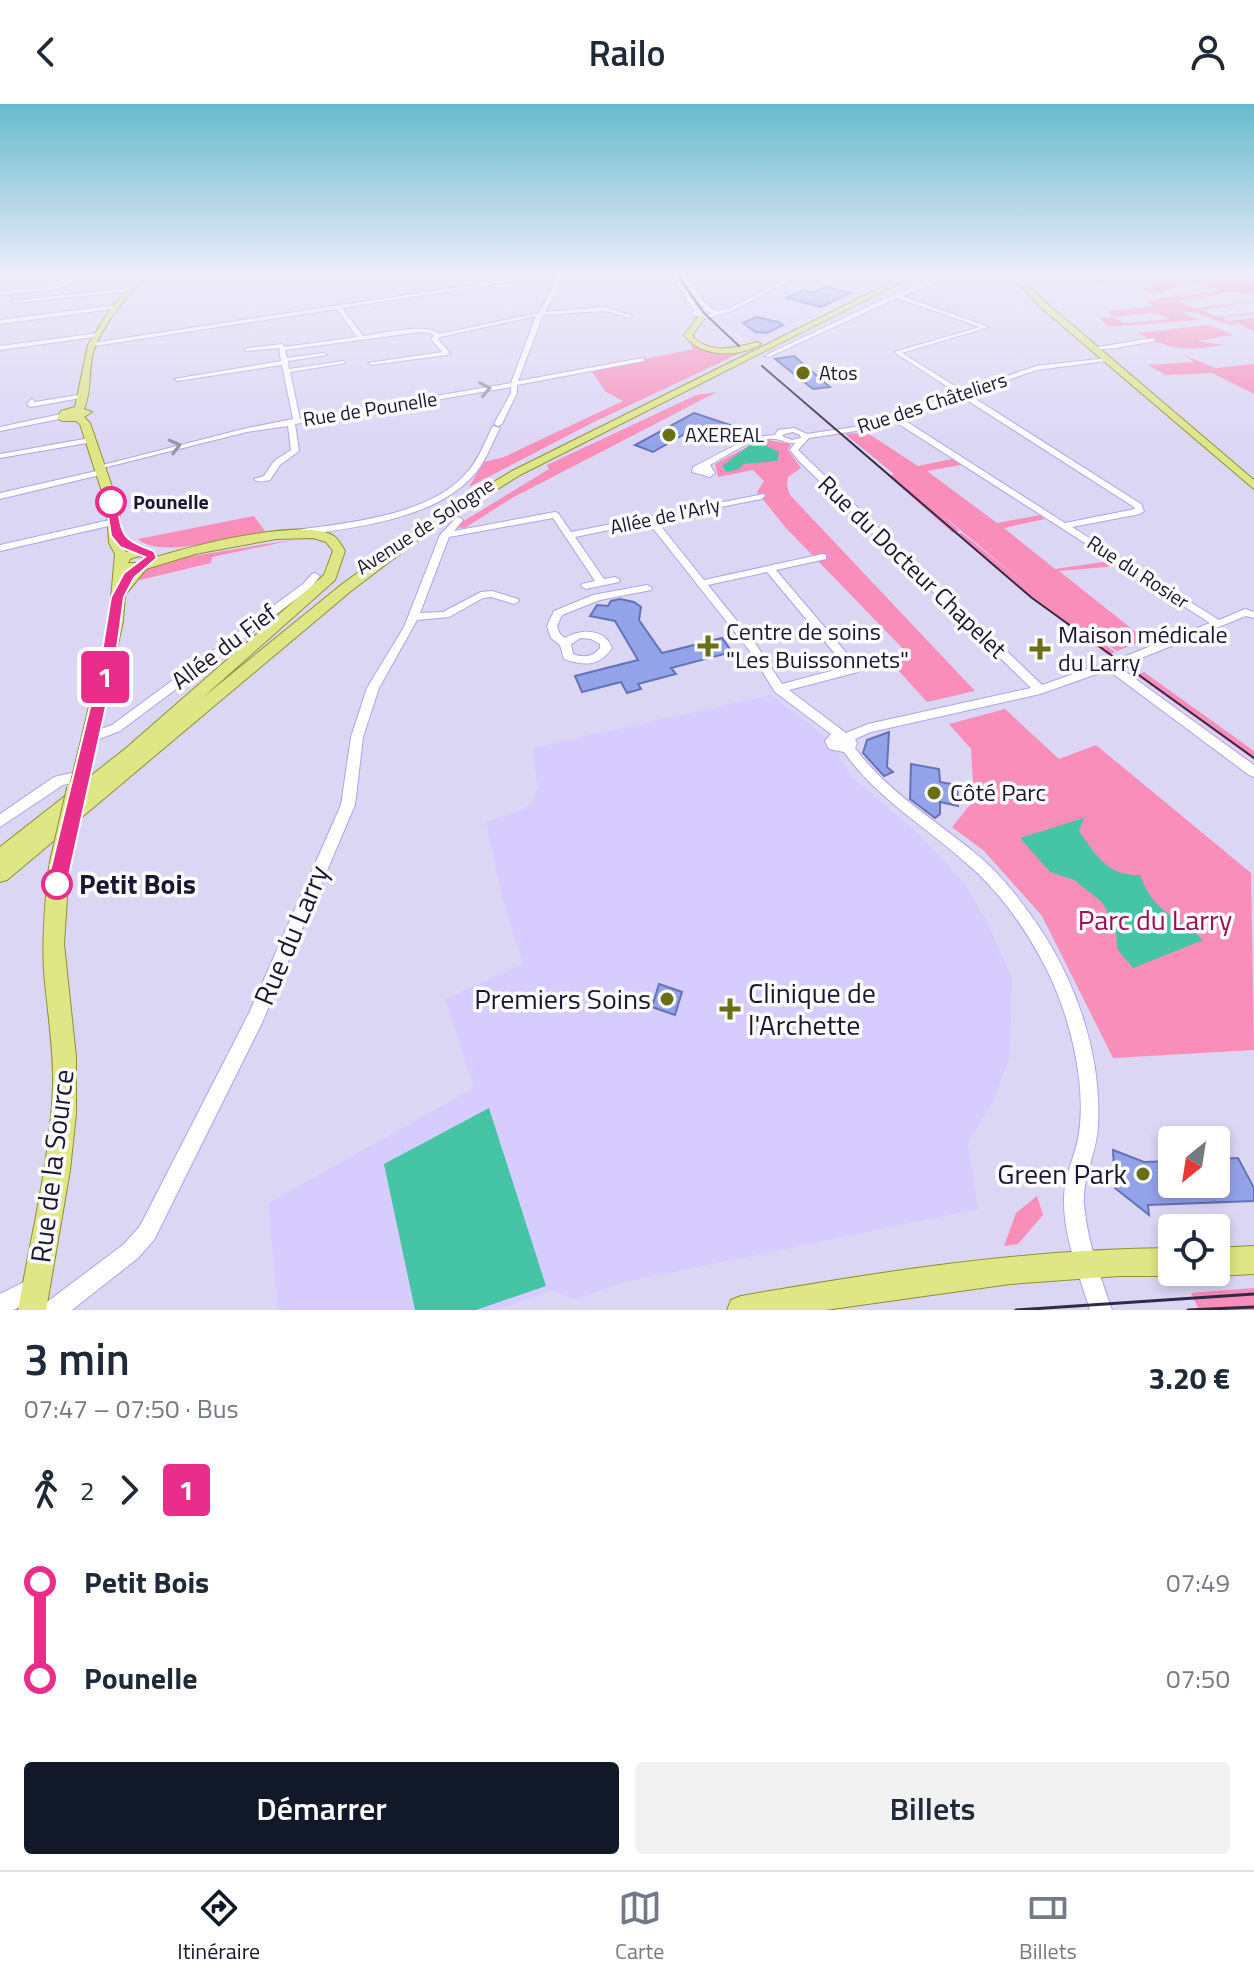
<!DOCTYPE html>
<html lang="fr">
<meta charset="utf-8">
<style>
:root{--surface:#fff;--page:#f2f2f3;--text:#1f2937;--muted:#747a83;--line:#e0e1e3;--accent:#111827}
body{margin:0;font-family:"Titillium Web",sans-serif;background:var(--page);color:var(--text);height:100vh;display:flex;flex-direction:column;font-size:30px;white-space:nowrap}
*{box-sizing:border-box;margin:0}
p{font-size:26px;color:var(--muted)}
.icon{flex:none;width:44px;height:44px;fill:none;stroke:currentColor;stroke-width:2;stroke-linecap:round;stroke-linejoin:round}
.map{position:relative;height:1206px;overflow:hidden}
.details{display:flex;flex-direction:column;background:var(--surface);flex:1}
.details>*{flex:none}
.badge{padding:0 16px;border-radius:6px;font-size:28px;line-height:52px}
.needle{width:52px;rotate:210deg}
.controls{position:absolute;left:1158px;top:1022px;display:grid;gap:16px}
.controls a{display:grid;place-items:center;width:72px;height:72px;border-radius:8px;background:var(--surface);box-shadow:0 4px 12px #0003;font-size:40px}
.map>.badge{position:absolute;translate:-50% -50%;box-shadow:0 0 0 4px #fff}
.legs{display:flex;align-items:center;gap:12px;height:88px;padding:0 24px;font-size:26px}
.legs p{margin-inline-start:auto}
.head{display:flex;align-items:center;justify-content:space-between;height:136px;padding:0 24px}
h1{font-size:44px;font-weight:600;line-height:60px}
.cta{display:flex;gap:16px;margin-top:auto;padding:16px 24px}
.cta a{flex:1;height:92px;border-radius:8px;background:var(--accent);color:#fff;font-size:32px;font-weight:600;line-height:92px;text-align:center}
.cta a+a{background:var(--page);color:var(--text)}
ul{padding:0 24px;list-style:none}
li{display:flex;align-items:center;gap:28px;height:96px;font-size:30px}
li i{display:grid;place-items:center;width:12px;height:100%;margin:0 10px;background:currentColor}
li i::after{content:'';width:20px;height:20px;margin:-10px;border:6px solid;border-radius:50%;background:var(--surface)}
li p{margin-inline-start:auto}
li:first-child i{background:linear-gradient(#0000 50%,currentColor 0)}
li:last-child i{background:linear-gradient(currentColor 50%,#0000 0)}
header{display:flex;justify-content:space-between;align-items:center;height:104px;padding:0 24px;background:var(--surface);font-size:36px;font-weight:600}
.dock{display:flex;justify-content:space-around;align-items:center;height:112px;border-top:2px solid var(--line);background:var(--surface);font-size:22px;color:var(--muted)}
.dock a{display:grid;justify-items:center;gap:4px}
.dock .on{color:var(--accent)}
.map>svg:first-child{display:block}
.built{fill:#d6ccfe}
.green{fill:#f98ebb}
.water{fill:#46c4a6}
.building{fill:#93a3ea;stroke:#6573b6;stroke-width:2}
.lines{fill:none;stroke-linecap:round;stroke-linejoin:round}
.minor-casing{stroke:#b1a1ea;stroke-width:2}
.major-casing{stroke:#8d9233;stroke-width:2}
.minor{fill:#fff;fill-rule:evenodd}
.major{fill:#dfe685;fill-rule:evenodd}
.tram-far1{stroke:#312a46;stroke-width:2}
.tram{stroke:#312a46;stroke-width:3}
.major-bridge-far1-casing{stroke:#8d9233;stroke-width:18;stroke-linecap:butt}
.major-bridge-casing{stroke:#8d9233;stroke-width:22;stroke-linecap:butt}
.major-bridge-far1{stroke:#dfe685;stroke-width:16}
.major-bridge{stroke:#dfe685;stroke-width:20}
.oneway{stroke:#9996a3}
.line-1{fill:#e92d8b;stroke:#fff;stroke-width:2}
.poi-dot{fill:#696f16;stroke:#fcfcfc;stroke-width:3}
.stop-1-dot{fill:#fff;stroke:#e92d8b;stroke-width:4}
.labels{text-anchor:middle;stroke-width:7;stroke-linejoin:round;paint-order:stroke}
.far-poi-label{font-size:20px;fill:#1d1632;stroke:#fcfcfc;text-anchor:start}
.far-street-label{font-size:20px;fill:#1d1632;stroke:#fcfcfc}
.far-stop-label{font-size:20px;font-weight:bold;fill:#1d1632;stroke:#fcfcfc;text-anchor:start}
.street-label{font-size:24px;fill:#1d1632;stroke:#fcfcfc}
.poi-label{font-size:24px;fill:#1d1632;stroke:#fcfcfc;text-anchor:start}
.near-stop-label{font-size:28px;font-weight:bold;fill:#1d1632;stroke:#fcfcfc;text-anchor:start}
.near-park-label{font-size:28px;fill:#9a0e5d;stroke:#fcfcfc}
.near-street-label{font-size:28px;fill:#1d1632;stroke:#fcfcfc}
.near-poi-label{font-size:28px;fill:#1d1632;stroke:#fcfcfc;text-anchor:end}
</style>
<header><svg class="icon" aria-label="back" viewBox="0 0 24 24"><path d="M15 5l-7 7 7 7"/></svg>Railo<svg class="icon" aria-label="person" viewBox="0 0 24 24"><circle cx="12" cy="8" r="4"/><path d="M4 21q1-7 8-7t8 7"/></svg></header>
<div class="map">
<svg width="1254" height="1206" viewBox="0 0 1254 1206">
<rect width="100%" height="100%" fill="#dcd6f5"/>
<!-- built -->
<path class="built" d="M688,171h104l-72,34 -14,-4 -19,-25z
M807,171h79l-132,68 -36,-25z
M946,175l29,9 -16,4 -18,10 32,10 -18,2 -53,-18z
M771,591l67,51 2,12 12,19 65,55 47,51 23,38 25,58 -2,77 -16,44 -26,43 10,66 -357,74 -46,17 -22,-9 -56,19h-219l-10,-107 206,-115 -29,-89 78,-35 -21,-66 -16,-76 44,-16 8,-18 -6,-40z"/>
<!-- green -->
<path class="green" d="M1061,171h193v20l-22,-3 -54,9 17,7 59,-6 -53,8 18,7 35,-5v2l-32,4 6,3 26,-3v13l-21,-9 3,3c-18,0 -37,-16 -54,-13l18,8 -91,7 -10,-9 14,-1 11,6 47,-4 -18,-6 -39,4 -7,-5 46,-6 -8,-5 76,-11 -34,-7 -33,12 -14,-5 15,-5 -29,-7 -26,7z
M1210,221l23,10 -36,6 28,4c-41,6 -50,6 -88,-12z
M690,240l34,8 27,-4 -159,75 -123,64 15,-25 20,-5 119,-56 -17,-9 -14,-20 -4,-1 105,-22z
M1184,251l31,13 39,-4v30l-42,-21 -46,2 -18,-10 46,-3z
M717,288l-205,106 -47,30 -11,-1 95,-58 -2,-4 149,-70z
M866,328l52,34 34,-7 9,6 -34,6 70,52 43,-8 5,4 -41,9 51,41 55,-8 8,5 -59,5 87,69 -29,11 -22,-14 20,15 -7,3 -87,-65 -65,-56 6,-1 69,56 -91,-76 20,18 -7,2 -65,-57 6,-2 -49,-40z
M762,335l29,5 -3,6 13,18 -13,9 -1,9 3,9 185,196 -48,11 -38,-42 19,-6 -122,-126 -29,-36 7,-11 -11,-11 -35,7 -3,-13z
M254,412l11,15c-29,5 -105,29 -127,8z
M298,435l-86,18 -1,6 -75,18 3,-9 29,-12z
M1144,568l110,79v9l-118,-85z
M1005,605l54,50 37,-14 155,128 3,177 -141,8 -71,-142 -58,-65 -32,-24 22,-27 -3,-51 -22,-25z
M1037,1092l6,19 -25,29 -14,2 12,-33z
M1254,1184v22h-55l-8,-17z"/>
<!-- water -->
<path class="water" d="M760,339l19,9 -2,9 -34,3 -4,5 -12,3 -5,-6 28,-21z
M1084,714l-5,13c17,24 28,45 61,44 14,40 37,39 63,65l-70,28 -16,-19 -1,-22 -14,-25 -28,-22 -24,-8 -30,-34z
M489,1004l57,178 -70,24h-61l-31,-146z"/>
<!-- building -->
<path class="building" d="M825,183l26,6 -30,14 -35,-9 17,-8 10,3z
M756,213l22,5 5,3 -16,8 -12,-1 -12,-9z
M794,252l36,31 -17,2 -38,-30z
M694,309l36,12 -23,13 -17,-7 -37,21 -18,-7z
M620,495l14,3 7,5 -2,13 23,33 60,-15 10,14 -61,16 5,6 -38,10 3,5 -14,4 -6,-11 -39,10 -7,-16 63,-16 -23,-39 -25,-5 7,-11 11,1 3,-5z
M889,628l-2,35 6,5 -9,4 -21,-23 4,-13z
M911,660l28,5 1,13 17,3 1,21 -18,-4v12l-5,4 -25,-19z
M659,880l23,8 -7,23 -23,-8z
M1113,1046l31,12 28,-1v23h44v-25l22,-1 16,30v13l-106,4 1,10 -34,-27z"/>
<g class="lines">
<defs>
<path id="minor" d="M79,171h7l-29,14 -57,6v-4l56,-5z
M537,171h14l-209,33 21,28c18,-2 63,-14 76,-2l100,-21 14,-26 3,-12h5l-2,12 -14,25 60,-5 28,9 -3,2 -25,-7 -62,4 -25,66 124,-23 2,1v2l-127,24v8l-15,31 -4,2 -4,-2 17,-31v-6l-216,37 4,27 -19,14 -10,15c-5,1 -13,3 -16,-1l10,-3 10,-15 17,-11 -3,-24 -41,6 -148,37 -4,-2 152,-39 46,-9 -11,-54 -105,16 -3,-2 107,-18 -2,-13 -34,3v-2l2,-1 35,-4 3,3 72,-10 -20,-28 -243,37 -2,-3zM536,212l-25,67 -211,36 -10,-47 56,-9 -3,-2 -54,8 -1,-8 39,-6 -3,-2 -37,5 -2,-8 136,-18 10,1 3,3 -3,3 11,13 -74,11 3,2 76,-10 3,-2 -12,-14 2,-2z
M671,171h5l23,35 6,-2 -5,-4 -19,-29h5l18,27 11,9 13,-2 67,-34h6l-70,36 -26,8 -13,-5v-2l3,-1zM707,207l5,3 -7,1 -5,-2z
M946,171h7l-51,21 87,31 -87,26 61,38 73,-25 72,-8 1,1 -3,2 -69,9 -69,24 173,110 3,7 -4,3 -68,13 147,93 26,-11 9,3v6l-8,-2 -127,51 135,98v12l-5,-2 -141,-105 -68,24 -169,38 -16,7 2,4 -2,5c32,43 77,70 119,104 26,21 48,49 67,78 37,56 61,129 57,196 -1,27 -16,51 -14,78 3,36 16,72 28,106h-22c-11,-36 -27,-74 -26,-112 0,-23 12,-43 15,-65 8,-54 -12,-129 -39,-176 -19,-35 -44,-69 -75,-95 -42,-37 -88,-64 -121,-110l-15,-3 -4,-8 6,-7 -56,-42 -26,-42 -101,-128 -73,15 29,42 11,-2 5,3 -1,2 -33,7 -5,-3 1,-2 13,-3 -42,-63 -104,19 -29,76 23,-1 38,-20 11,-1 26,8 1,2 -5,3 -23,-7 -8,1 -34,19 -32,3 -38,68 -16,49 -8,68 -94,220 -107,215 -16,18 -66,52h-28l3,-8 77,-58 16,-18 109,-213 92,-208 10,-68 16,-49 37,-61 36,-92 16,-17 3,-1 4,3 -9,11 101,-19 3,1 13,19 193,-38 1,2 -4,3 -105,21 48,60 119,-26 3,1v4l-50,11 84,99 -2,3 -69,18 57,43 22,-9 163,-36 -232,-227 -9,-11 5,-7c-7,1 -12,-3 -19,-4 -23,-3 -47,16 -66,26l5,8 -5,4 -18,-5 1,-5c28,-13 51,-31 82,-32l3,-5 16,-2 13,6 61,-9 89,-32 -63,-41 86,-25 -83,-29 -128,59 -5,-1 120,-57zM962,293l172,110 1,2 -70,14 -164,-105zM894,317l316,202 -79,31 -89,31 -244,-235 11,-12 60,-9zM793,328l7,3 1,3 -9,2 -10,-4 2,-2zM767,468l79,95 -64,17 -25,-38 -49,-61z
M1083,171l-5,3 -3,-2 1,-1z
M129,184l2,3 -116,12 -3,-2z
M118,201l2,3 -120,16v-4z
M99,229l2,3 -101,14v-4z
M1153,234l2,3 -39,7 -22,2 -3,-2z
M84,290l2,1v2l-55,10 -4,-2 3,-5 2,-1 3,3z
M61,310l4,2 -1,2 -64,13v-4z
M493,322l7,2c-9,17 -15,36 -28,49 -40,43 -120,51 -176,59l-5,-3 5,-3c53,-7 138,-15 173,-60 11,-13 16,-29 24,-44z
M90,334h3v4l-93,16v-4z
M101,366l4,2 -1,2 -104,25v-6z
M114,415l3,1v4l-117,27v-6z
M315,469l5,3 -9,12 -191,143 -31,12 -4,-2 -2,-3 2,-3 27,-10 191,-141 9,-10z
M647,481l5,3 -1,2 -51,10 -38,15 -5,11 3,8 5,4c15,-9 40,-10 47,10 -13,19 -28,18 -48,11l-4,-14 -9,-7 -4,-12 7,-15 39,-16zM581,534l10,1 9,5v4c-7,9 -16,10 -27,6l-2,-10z
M80,667l5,1 2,4 -2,4 -22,5 -63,42v-13l54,-37z
M36,1172l8,3 3,8 -3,8 -31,15h-13v-16z"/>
<path id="major" d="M138,171h7c-19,23 -43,49 -52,78 -5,19 -1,38 -9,56l8,3 -8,5 6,6 29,84 2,36 5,9c11,-4 18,-3 28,-1l3,6c33,-11 148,-40 177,-21 5,4 8,10 11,15l-10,29 -134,119 140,-114 77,-57 94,-57 394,-196h9l-395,200 -94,59 -75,57 -344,289 -7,2v-35l125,-98 199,-174 9,-24 -7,-9 -13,-4 -37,1 -81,15 -49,15 -21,26 -2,26 -28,128 -2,4h-12l-2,-4 30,-128 6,-67 -6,-11 -2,-36 -27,-83 -4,-3h-14l-5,-3 4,-7 14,-4 13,-62 21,-34zM139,452l5,1 -6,6h-10l2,-4z
M1012,171h7l25,26 210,179v9l-216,-184z
M699,211l7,2 -14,18c16,20 44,13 65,7l4,2c-23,14 -60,14 -77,-9z
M59,755l7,2 3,6 -5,77 12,113v57l-6,56 -24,140h-28c13,-74 32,-148 35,-223 1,-39 -6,-78 -9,-116 -2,-35 1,-70 5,-104l3,-6z
M1254,1142v28l-38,2 -10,-4h10v-24z
M1172,1144v24h10l-10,4h-53l-109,8 -185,26h-98l4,-10 10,-4c143,-25 286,-47 431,-48z"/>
</defs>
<!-- minor casing -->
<use href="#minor" class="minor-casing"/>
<!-- major casing -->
<use href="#major" class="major-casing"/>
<!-- minor -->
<use href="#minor" class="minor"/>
<!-- major -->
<use href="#major" class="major"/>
<!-- tram-far1 -->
<path class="tram-far1" d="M677,171l27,38 35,33
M762,262l270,232 222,160"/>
<!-- tram -->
<path class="tram" d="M1016,1206l238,-16
M1188,1206l66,-3"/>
<defs>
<path id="major-bridge-far1" d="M77,687l10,-42"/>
<path id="major-bridge" d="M59,763l18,-78"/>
</defs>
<!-- major-bridge-far1 casing -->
<use href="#major-bridge-far1" class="major-bridge-far1-casing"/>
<!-- major-bridge casing -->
<use href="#major-bridge" class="major-bridge-casing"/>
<!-- major-bridge-far1 -->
<use href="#major-bridge-far1" class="major-bridge-far1"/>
<!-- major-bridge -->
<use href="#major-bridge" class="major-bridge"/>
</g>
<!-- one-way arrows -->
<defs><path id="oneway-chevron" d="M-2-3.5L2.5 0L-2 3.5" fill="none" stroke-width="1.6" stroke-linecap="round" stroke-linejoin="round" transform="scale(2)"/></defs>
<g class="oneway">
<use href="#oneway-chevron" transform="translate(485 285) rotate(-11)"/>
<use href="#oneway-chevron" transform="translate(175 342) rotate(-15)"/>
</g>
<!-- sky -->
<linearGradient id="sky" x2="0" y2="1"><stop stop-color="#67bace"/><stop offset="0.5" stop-color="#efedfa"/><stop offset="1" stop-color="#efedfa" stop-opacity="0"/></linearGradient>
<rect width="1254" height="340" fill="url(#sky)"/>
<!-- line-1 -->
<path class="line-1" d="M111,395l6,3c5,34 4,37 37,49l3,7 -23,20 -10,19 -10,73 -47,214 -3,6 -7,3 -7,-3 -3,-6 52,-214 12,-73 13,-24 21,-16 -25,-10 -9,-11 -5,-34z"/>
<!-- markers -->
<g class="poi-dot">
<circle cx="803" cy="269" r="8"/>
<circle cx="669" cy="331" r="8"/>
<path d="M704 530h8v8h8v8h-8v8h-8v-8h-8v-8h8z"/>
<path d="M1036 533h8v8h8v8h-8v8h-8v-8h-8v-8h8z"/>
<circle cx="934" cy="689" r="8"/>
<circle cx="667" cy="895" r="8"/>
<path d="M726 893h8v8h8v8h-8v8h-8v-8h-8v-8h8z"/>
<circle cx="1143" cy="1070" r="8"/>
</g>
<g class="stop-1-dot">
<circle cx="111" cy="398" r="14"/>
<circle cx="57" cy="780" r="14"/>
</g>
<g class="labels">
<!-- far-poi labels -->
<g class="far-poi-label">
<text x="819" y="276">Atos</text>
<text x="685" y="338">AXEREAL</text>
</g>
<!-- far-street labels -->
<g class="far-street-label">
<text transform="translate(932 299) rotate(-18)" y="7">Rue des Châteliers</text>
<text transform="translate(370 305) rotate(-9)" y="7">Rue de Pounelle</text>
<text transform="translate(665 412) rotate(-12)" y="7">Allée de l'Arly</text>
<text transform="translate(425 422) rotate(-33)" y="7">Avenue de Sologne</text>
<text transform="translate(1138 468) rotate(33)" y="7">Rue du Rosier</text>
</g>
<!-- far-stop labels -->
<g class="far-stop-label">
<text x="133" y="405">Pounelle</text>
</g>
<!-- street labels -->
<g class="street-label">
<text transform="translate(912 463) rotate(44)" y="8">Rue du Docteur Chapelet</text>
<text transform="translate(224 543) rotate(-37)" y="8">Allée du Fief</text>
</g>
<!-- poi labels -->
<g class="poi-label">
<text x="726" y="536">Centre de soins<tspan x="726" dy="28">"Les Buissonnets"</tspan></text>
<text x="1058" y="539">Maison médicale<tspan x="1058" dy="28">du Larry</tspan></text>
<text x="950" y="697">Côté Parc</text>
</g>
<!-- near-stop labels -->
<g class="near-stop-label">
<text x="79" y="790">Petit Bois</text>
</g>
<!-- near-park labels -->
<g class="near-park-label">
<text x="1155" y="826">Parc du Larry</text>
</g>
<!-- near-street labels -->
<g class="near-street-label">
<text transform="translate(291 831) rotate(-67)" y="10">Rue du Larry</text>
<text transform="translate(52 1062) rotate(-83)" y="10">Rue de la Source</text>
</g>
<!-- near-poi labels -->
<g class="near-poi-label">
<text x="748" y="899" text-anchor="start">Clinique de<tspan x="748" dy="32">l'Archette</tspan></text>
<text x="651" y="905">Premiers Soins</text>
<text x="1127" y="1080">Green Park</text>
</g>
</g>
</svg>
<div class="controls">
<a><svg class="needle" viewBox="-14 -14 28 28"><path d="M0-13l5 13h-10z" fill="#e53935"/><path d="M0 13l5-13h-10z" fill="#747a83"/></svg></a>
<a><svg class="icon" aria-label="locate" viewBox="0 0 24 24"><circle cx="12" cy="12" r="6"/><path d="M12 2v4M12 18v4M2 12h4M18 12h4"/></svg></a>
</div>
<b class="badge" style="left:105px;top:573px;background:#e92d8b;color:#fff">1</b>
</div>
<section class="details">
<div class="head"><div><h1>3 min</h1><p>07:47 – 07:50 · Bus</p></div><b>3.20 €</b></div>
<div class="legs"><svg class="icon" aria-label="walk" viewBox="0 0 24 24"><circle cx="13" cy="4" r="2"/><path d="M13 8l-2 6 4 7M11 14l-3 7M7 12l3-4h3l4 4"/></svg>2<svg class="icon" aria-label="forward" viewBox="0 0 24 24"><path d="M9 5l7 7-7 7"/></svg><b class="badge" style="background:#e92d8b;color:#fff">1</b></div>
<ul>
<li><i style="color:#e92d8b"></i><b>Petit Bois</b><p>07:49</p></li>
<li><i style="color:#e92d8b"></i><b>Pounelle</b><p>07:50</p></li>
</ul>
<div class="cta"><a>Démarrer</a><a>Billets</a></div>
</section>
<nav class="dock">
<a class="on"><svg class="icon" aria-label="directions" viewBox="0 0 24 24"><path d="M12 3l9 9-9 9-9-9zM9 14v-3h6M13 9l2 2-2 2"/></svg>Itinéraire</a>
<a><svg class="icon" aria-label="map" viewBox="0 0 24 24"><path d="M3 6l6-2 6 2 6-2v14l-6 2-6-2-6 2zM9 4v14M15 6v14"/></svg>Carte</a>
<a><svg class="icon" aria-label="tickets" viewBox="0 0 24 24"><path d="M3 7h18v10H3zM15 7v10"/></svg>Billets</a>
</nav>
